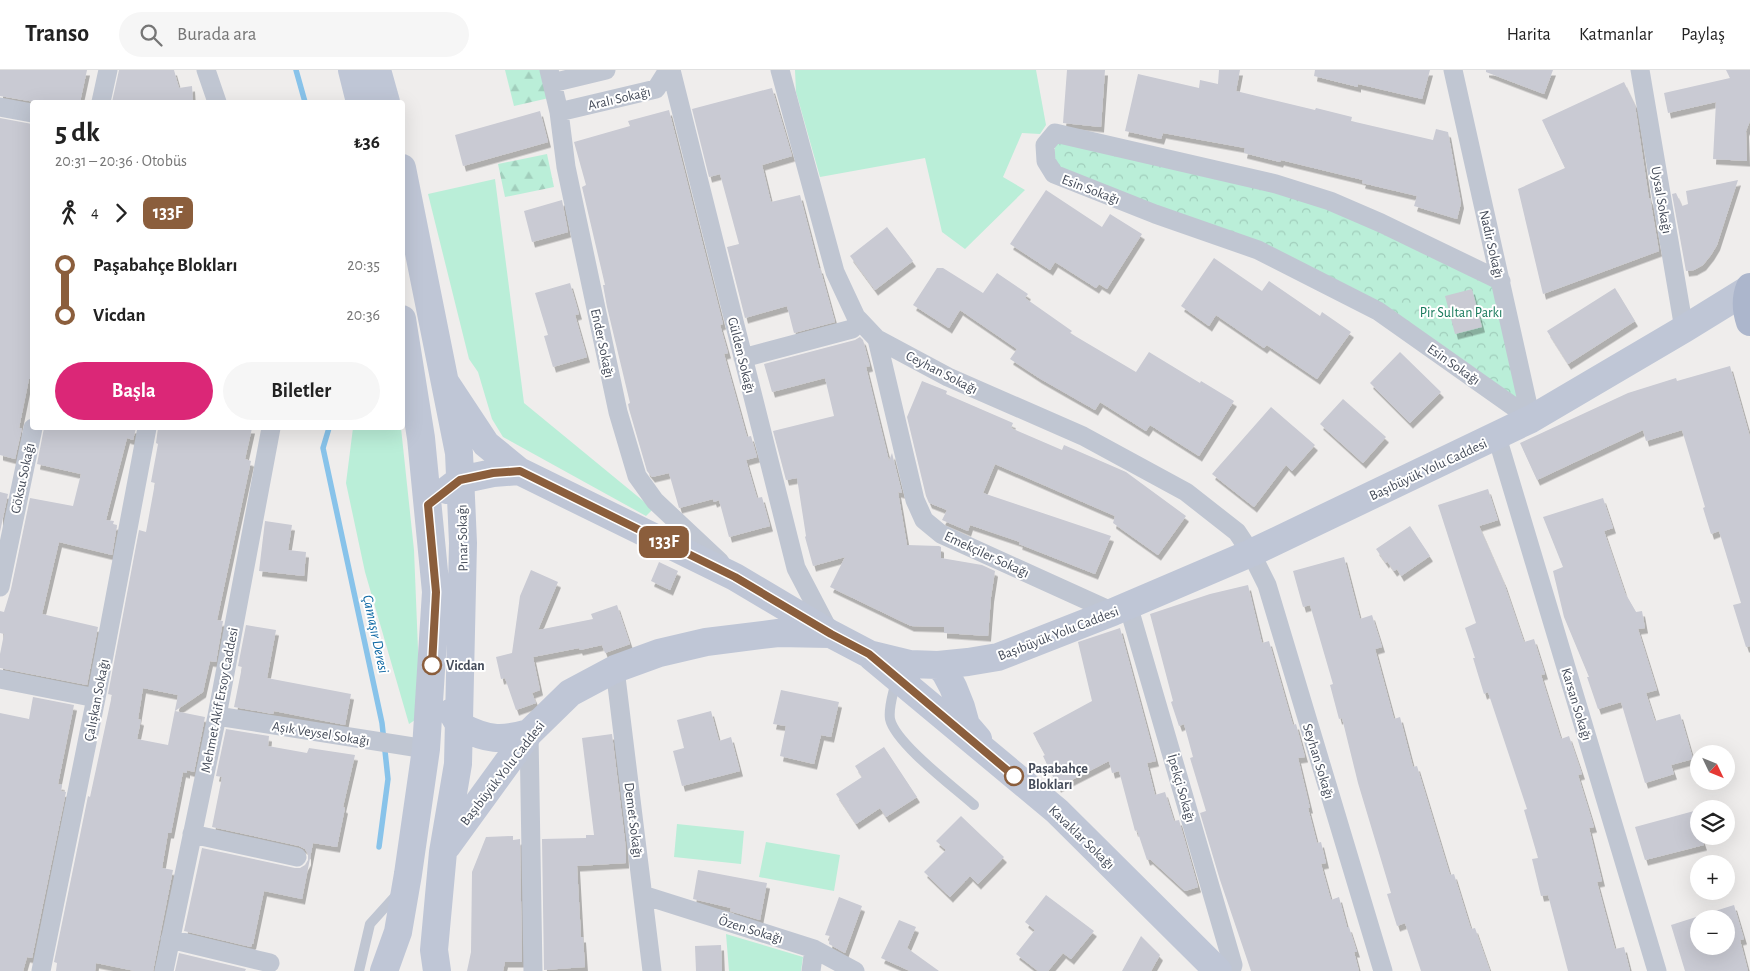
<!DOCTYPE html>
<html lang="tr">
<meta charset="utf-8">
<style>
:root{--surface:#fff;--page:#f6f6f6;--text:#222;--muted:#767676;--line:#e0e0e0;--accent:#db2777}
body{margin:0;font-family:"Alegreya Sans",sans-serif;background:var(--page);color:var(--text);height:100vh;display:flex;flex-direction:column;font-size:19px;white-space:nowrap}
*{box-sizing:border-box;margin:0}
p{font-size:16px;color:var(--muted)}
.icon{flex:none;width:28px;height:28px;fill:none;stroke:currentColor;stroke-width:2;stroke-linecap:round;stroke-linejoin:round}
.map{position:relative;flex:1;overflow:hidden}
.sheet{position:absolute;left:30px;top:30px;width:375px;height:330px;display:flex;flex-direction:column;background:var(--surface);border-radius:5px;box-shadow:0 5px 20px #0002}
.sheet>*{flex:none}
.badge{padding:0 10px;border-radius:8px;font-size:18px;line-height:32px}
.needle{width:32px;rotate:133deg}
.tools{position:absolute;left:1690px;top:675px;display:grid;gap:10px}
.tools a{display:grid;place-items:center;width:45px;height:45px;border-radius:50%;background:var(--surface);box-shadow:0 5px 20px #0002;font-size:25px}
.map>.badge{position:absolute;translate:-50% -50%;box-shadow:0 0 0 2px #fff}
.legs{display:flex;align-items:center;gap:8px;height:55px;padding:0 25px;font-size:16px}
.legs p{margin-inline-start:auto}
.summary{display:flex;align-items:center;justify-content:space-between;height:85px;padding:0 25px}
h1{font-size:28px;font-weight:700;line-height:38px}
.cta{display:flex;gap:10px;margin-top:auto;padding:10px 25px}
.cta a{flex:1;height:58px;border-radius:30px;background:var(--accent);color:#fff;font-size:20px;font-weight:700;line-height:58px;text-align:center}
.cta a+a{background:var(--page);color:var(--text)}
ul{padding:0 25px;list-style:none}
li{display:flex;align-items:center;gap:18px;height:50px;font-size:19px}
li i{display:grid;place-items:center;width:8px;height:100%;margin:0 6px;background:currentColor}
li i::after{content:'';width:12px;height:12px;margin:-6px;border:4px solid;border-radius:50%;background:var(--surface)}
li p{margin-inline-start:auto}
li:first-child i{background:linear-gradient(#0000 50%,currentColor 0)}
li:last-child i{background:linear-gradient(currentColor 50%,#0000 0)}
header{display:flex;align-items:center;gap:30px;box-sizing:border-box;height:70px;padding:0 25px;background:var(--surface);border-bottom:1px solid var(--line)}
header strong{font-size:24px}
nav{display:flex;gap:28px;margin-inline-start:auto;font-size:18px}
.search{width:350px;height:45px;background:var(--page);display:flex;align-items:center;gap:12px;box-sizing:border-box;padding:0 18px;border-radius:28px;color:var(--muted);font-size:19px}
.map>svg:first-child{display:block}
.green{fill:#baeed8}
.forest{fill:url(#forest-firs)}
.park{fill:url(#park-crowns)}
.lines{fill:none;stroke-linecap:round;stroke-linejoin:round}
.stream{stroke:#88c3ea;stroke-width:5.5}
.building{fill:#c9cad3;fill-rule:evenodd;filter:url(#shadow)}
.lane{stroke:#c0c6d2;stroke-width:10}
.street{stroke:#c0c6d2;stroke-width:19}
.secondary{stroke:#bfc6d6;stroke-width:28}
.primary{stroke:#acb6cc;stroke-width:28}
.line-1-casing{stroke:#fff;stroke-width:11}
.line-1{stroke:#8b5e3c;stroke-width:8}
.stop-1-dot{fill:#fff;stroke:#8b5e3c;stroke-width:2.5}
.labels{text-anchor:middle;stroke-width:4;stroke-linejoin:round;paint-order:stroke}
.street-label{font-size:14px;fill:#454c5a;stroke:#fff}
.park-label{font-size:14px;fill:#17795b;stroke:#fff}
.stop-label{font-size:14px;font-weight:bold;fill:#454c5a;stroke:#fff;text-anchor:start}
.water-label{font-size:15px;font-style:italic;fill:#0e68a4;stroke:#fff}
</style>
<header>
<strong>Transo</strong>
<div class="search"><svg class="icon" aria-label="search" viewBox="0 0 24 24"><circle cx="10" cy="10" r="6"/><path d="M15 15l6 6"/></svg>Burada ara</div>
<nav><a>Harita</a><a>Katmanlar</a><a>Paylaş</a></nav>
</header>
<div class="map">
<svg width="1750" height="901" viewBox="0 0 1750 901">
<defs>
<pattern id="forest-firs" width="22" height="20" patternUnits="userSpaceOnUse" patternTransform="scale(1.25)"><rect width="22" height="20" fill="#baeed8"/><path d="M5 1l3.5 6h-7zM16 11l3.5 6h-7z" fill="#a1cebc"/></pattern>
<pattern id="park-crowns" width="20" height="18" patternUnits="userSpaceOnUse" patternTransform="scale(1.25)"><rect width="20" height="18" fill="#baeed8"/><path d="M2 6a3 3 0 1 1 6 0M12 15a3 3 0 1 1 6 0" fill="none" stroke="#a1cebc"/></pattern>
<filter id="shadow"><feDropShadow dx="3" dy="5.5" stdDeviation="0" flood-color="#0004"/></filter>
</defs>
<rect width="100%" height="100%" fill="#efedec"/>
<!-- green -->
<path class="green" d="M795,0h241l10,55 -6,9 -18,-1 -19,44 22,13 -60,59 -23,-17 -17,-74 -105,19 -24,-85z
M495,109l29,224 129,106 -7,7 -143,-79 -11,-18 -14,-47 -9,-13 -41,-165z
M353,358h48l13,122 6,149 -5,21 -6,4 -44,-152 -19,-89z
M677,754l67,7 -3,33 -67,-7z
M766,772l74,13 -6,36 -75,-14z
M726,864l77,23 -2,14h-72z"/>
<!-- forest -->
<path class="forest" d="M505,0h35l9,28 -35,8z
M547,84l7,33 -49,10 -7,-33z"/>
<!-- park -->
<path class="park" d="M1055,63l221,51 225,97 30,138 -153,-108 -120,-61 -204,-76z"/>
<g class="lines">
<!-- stream -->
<path class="stream" d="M296,0l9,32
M329,358l-6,20 59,275 6,56 -9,68"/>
</g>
<!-- building -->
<path class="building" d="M0,0h87l-7,32h-45l-35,-6z
M119,0h55l5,18 13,-2 1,16h-81z
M1067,0h38l-4,57 -38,-4z
M1219,0h21l-4,21 79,19 1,-2 36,9 -1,4 82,19 3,-11 12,3 13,71 -4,16 -43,-13 3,-10 -55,-13 1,-3 -82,-20 -1,2 -36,-9 1,-5 -82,-15 -2,6 -36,-8 13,-57 61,14 1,-8 18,4z
M1315,0h115l-8,29 -64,-15v3l-44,-11z
M1486,0h67l-9,24 -58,-22z
M1726,0h24v51l-4,10 1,30 -34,-2 3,-57 -48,11 -4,-20 66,-15z
M1624,12l11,23 14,94 1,-1 9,53 -116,43 -25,-105 47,-21 -23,-48z
M772,18l20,68 -30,9 9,37 29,-7 19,73h1l15,54 -41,11 -7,-27 -42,12 -18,-71 12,-3 -19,-70 -11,3 -17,-68z
M669,40l54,214 -3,1 8,28 -4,1 23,83 4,-1 6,21 -11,3 11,38 5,-1 8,29 -41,11 -10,-37 -5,2 -1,-3 -34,9 -10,-35 -17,4 -5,-6 -18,-62 -1,-5 2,-1 -23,-96 -4,-22h2l-23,-98 4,-2 -12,-43 56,-16 -2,-5z
M540,41l8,31 -85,24 -8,-31z
M0,48l32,6v255h-3l-10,49h3l-7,31 -15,-4z
M1738,110l-21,65 -6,10 -8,10 -9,5 -8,1 -14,-77 4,-1 6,13 6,-2 -2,-13z
M1046,120l56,37 8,-13 32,20 -35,55 -8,-5 -3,4 -41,-26 -5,8 -40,-26z
M562,130l6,32 -36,10 -8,-31z
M887,157l26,34 -38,29 -25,-34z
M1214,188l48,33 7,-10 51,35 2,-4 29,20 -34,47 -50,-34 -3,3 -48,-33 -7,11 -28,-20z
M937,198h6l40,25 14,-20 31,21 -3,4 47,33 -2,2 66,39 13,-20 51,31 1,-2 33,20 -35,55 -49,-31 -4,6 -46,-29 -5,8 -56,-32 -29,-19 7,-10 -57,-39 -11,18 -36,-23z
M570,213l9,31 -4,1 12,42 -34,10 -9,-31 4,-1 -13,-42z
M1615,218l20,33 -67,43 -21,-33z
M1472,219l10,38 -27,7 -10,-38z
M860,267l3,3 7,26 -4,1 23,94 3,-8 10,40 -4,-1 9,53 32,1 2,1v11l41,7 13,6 -4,26 -3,39 -44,-3v-6l-33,-1 -81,-39 15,-30 -32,9 -8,-29 1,-1 -9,-58 -11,2 -13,-49 61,-15 -9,-38 -53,14 -8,-28 91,-24z
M1400,282l41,40 -31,31 -40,-40z
M1730,296l20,71v209l-4,1 -13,-42 8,-2 -22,-72 -8,3 -8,-26 2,-1 -23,-77 -36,11 -3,-11 -106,50 -17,-37 108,-50 48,-15 1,3z
M922,311l25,10 -1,3 67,29 -2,5 51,22 2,-5 62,27 60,44 -28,39 -45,-32 2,-7 -120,-52 -12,29 128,43 -16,38 -76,-30 1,-2 -50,-17 -2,6 -26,-11 5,-10 -18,-7 -3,-7 -19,-79z
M1343,329l43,38 -23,26 -43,-39z
M1271,337l44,38 -23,26 -6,-6 -32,42 -42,-33z
M44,358h92l-3,12 -6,-2 -21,82 8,1 -1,3 4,1 -5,30 -53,-13 -17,72 56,13 -11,58 -87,-17v-14l4,-20 -4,-1v-22l4,1 7,-23 19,-91 43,8 8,-32 -44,-10z
M158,358h94l-7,31 6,2 -34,159 6,1 -7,41 -6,-1 -7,31 -28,19 30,6 -11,55 -7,-2v3l-4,-1 -12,61h-3l-6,35 11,2 -20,101h-18l-39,-8 -1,8h-39l1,-8 -3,-1 34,-166 2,1 22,-102 -4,-1 31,-164 7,2 9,-49 -4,-1 7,-38 -2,-1zM143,618l35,7 -10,50 -31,-6 4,-19 -3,-1z
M1488,419l10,31 -19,6 25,57 20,59 10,-3 11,35 -4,1 20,64 8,-3 13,38 -4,1 16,52 -5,1 13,53 -5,1 18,67 9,-2 6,24h-62l-20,-76 -7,1 -9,-37 6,-1 -14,-48 3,-1 -39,-117 -4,2 -11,-36h2l-10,-30 11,-5 -38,-118z
M0,422l8,2 -8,38z
M1603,428l10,30 -9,3 21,62 11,19 6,-1 3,17 -7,1 19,61 -11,3 9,28 25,-7 13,45 -22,6 3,9 -29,9 -24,-81 -23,7 -11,-32h2l-25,-60 -11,-46 10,-4 -20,-50z
M265,451l27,4 -4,25 18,2 -2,24 -45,-5z
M1410,456l20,30 -29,20 -4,-7 -3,2 -7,-10 -1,2 -10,-14z
M1344,487l16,62 12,-4 10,32 -7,2 19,70 6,-2 13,50 4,-1 33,109 4,-1 17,55 4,-1 15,43h-69l-16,-48 -8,3 -10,-32 4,-1 -33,-110 -16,-65 -3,1 -9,-34 3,-1 -23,-79 -7,2 -10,-36z
M659,492l19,9 -8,19 -19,-9z
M531,500l27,12 -20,48 55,-11 -2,-5 26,-9 13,39 -25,9 -3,-8 -22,5 -1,-2 -46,9 7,33 -8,3 4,10 -20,7 -11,-32 -4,1 -5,-22 16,-4 8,-57z
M1248,515l14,58 7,-2 24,84 3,-1 9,33 -7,1 12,50h-2l9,35 4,-1 5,21 -5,1 10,36 8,-3 8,30h2l8,25h-3l5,19h-108l-31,-91 -20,-67 6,-2 -16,-53 3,-1 -9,-33 -5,2 -8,-24 2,-1 -23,-87 60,-20z
M246,555l30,5 -9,48 84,16 -6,31 -71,-14 -1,3 -39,-7 8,-40 -4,-1z
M1120,558l36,133 -9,2 8,32 10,-3 9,29 5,-1 19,67 -13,4 -35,-32 -3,1 -10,-30 -2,1 -16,-60 -7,2 -3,-12 -51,26 -15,-31 2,-1 -12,-22 59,-32 -14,-59z
M781,620l58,12 -8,35 -10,-2 -7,29 -34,-8 6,-30 -13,-2z
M33,627l41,8 -16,79 4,1 -1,6 5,1 -34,166 -5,-1 -4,14h-23v-258l29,6z
M711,641l8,30 12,-4 9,34 -58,15 -9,-35 11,-3 -7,-28z
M226,659l43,7 -1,10 39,7 2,-5 46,7 -12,52 2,1 -8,39 -24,-4 -11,56 -38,-8 -11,53h-1l-1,3 -67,-16 18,-83 93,20h5l5,-3 3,-5v-6l-3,-5 -6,-3 -87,-19 10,-50 -6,-1z
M612,664l13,107 1,22 -49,3 4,71h2l2,30 -41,3 -2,-131 44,-1v-3h8l-12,-97z
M884,677l33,50 -31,20 -6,-9 -24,16 -20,-30 26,-17 -7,-11z
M1694,741l5,17v8h2l3,9 -59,15 -10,-33z
M961,746l43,41 -26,27 -8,-8 -20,21 -26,-25 22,-22 -10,-9z
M513,766v4l7,-1 2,123h-17l-2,9h-36l4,-19 1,-80 14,-35z
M698,800l69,13 -7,37 -30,-9 1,-3 -38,-9z
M1046,825l48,36 -23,28 -8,-6 -15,18h-10l-22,-17 19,-24 -10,-8z
M839,827l23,9 -17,47 -16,-9 1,-8 -5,-1z
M1734,835l10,34 -4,1 8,31h-63l-14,-46zM1699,849h27v27h-27z
M899,850l17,7 -9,21 32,23h-29l-29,-13z
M1141,866l19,19 -9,16h-29z
M721,875l1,26h-26l-1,-25z
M179,883l67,16 -1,2h-70z"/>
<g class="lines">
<!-- lane -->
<path class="lane" d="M896,610c-2,12 -8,27 -6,39 5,24 65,69 84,86
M359,901l11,-47 28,-31"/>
<!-- street -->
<path class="street" d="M206,0l11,32
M549,0l10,42 7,55 52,245 19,64 18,25 65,61
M671,0l125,498 34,65
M780,0l55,202 21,45 4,4 17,18 71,38 135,59 103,56 51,40 14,21 16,32 116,386
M1453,0l78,349
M1640,0l44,259
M552,13l54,-13
M101,32l7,-32
M0,37l32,6
M559,42l97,-23 12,-19
M1501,211l-120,-58 -51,-22 -54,-17 -221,-51 -10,12 1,16 8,13 101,40 103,36 120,61 153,108
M877,269l38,161 9,20 17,14 172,78
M743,288l109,-29 8,-8
M1497,367l160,534
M0,517l33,-159
M1128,535l105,360 -2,6
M615,599l37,302
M0,609l96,19
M217,646l209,33
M529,663l4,238
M192,764l105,23
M643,825l171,54 41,22
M170,869l100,24
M41,901l55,-273 51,-270
M164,901l53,-255 54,-288
M811,901l3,-22"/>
<!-- secondary -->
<path class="secondary" d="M352,0l8,32
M377,0l9,32
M402,98l57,285 4,90 -5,221 -15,88 -9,98 3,21
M445,312l41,62 33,27 216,106 96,57 38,20 41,10 28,1 30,-3 30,-5 115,-45 138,-59 280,-134 153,-90 65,-40
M447,420l13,-10 33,-7 26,-2
M872,587l185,154 161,160
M938,595l7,7 8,15 8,20 5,18 12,14
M452,642l8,14c27,14 41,15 69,7
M447,776l82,-113 41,-40 45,-24 44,-16 47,-11 72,-9 52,1
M384,901l14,-39 10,-58 18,-125 10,-157 -15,-154 -19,-119"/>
<!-- primary -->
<path class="primary" d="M1750,217c-5,12 -4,23 0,35"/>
</g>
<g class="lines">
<defs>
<path id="line-1" d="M432,595l4,-73 -8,-87 32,-25 33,-7 27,-2 215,106 96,57 38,20 145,122"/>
</defs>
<!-- line-1 casing -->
<use href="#line-1" class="line-1-casing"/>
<!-- line-1 -->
<use href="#line-1" class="line-1"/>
</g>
<!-- markers -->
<g class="stop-1-dot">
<circle cx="432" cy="595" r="9"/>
<circle cx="1014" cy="706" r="9"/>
</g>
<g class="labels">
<!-- street labels -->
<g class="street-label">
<text transform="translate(619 28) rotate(-13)" y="5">Aralı Sokağı</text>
<text transform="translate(1091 119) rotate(21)" y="5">Esin Sokağı</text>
<text transform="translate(1662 130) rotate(80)" y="5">Uysal Sokağı</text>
<text transform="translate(1492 174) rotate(77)" y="5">Nadir Sokağı</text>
<text transform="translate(603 273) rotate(78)" y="5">Ender Sokağı</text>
<text transform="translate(742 285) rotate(76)" y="5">Gülden Sokağı</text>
<text transform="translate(1454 294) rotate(35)" y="5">Esin Sokağı</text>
<text transform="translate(942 302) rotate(27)" y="5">Ceyhan Sokağı</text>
<text transform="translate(1428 399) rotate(-25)" y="5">Başıbüyük Yolu Caddesi</text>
<text transform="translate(22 408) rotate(-78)" y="5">Göksu Sokağı</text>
<text transform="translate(462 468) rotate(-91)" y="5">Pınar Sokağı</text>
<text transform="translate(987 484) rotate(25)" y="5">Emekçiler Sokağı</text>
<text transform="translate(1058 563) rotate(-21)" y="5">Başıbüyük Yolu Caddesi</text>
<text transform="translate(96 630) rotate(-79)" y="5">Çalışkan Sokağı</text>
<text transform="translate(219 630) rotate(-79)" y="5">Mehmet Akif Ersoy Caddesi</text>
<text transform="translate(1577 634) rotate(73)" y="5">Karsan Sokağı</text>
<text transform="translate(321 663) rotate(9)" y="5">Aşık Veysel Sokağı</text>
<text transform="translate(1319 691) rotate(73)" y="5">Seyhan Sokağı</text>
<text transform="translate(502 703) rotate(-52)" y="5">Başıbüyük Yolu Caddesi</text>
<text transform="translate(1182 718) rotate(74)" y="5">İpekçi Sokağı</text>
<text transform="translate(634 750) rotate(83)" y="5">Demet Sokağı</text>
<text transform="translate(1082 767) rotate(44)" y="5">Kavaklar Sokağı</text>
<text transform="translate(751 859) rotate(17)" y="5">Özen Sokağı</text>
</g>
<!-- park labels -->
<g class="park-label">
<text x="1461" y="247">Pir Sultan Parkı</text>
</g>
<!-- stop labels -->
<g class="stop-label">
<text x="446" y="600">Vicdan</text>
<text x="1028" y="703">Paşabahçe<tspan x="1028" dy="16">Blokları</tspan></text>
</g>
<!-- water labels -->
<g class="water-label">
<text transform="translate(376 564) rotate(78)" y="5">Çamaşır Deresi</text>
</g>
</g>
</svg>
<div class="tools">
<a><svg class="needle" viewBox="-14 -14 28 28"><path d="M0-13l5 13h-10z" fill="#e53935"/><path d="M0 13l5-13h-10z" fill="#767676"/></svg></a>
<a><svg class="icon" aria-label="layers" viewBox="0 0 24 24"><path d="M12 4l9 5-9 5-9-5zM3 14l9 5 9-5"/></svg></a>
<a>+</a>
<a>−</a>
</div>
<b class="badge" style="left:664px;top:472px;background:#8b5e3c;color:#fff">133F</b>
<section class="sheet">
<div class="summary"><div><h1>5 dk</h1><p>20:31 – 20:36 · Otobüs</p></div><b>₺36</b></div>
<div class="legs"><svg class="icon" aria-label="walk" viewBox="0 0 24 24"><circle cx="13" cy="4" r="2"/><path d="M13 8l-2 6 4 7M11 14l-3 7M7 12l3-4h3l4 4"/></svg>4<svg class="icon" aria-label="forward" viewBox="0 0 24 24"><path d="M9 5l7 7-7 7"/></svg><b class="badge" style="background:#8b5e3c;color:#fff">133F</b></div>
<ul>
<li><i style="color:#8b5e3c"></i><b>Paşabahçe Blokları</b><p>20:35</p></li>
<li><i style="color:#8b5e3c"></i><b>Vicdan</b><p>20:36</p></li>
</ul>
<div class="cta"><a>Başla</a><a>Biletler</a></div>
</section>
</div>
